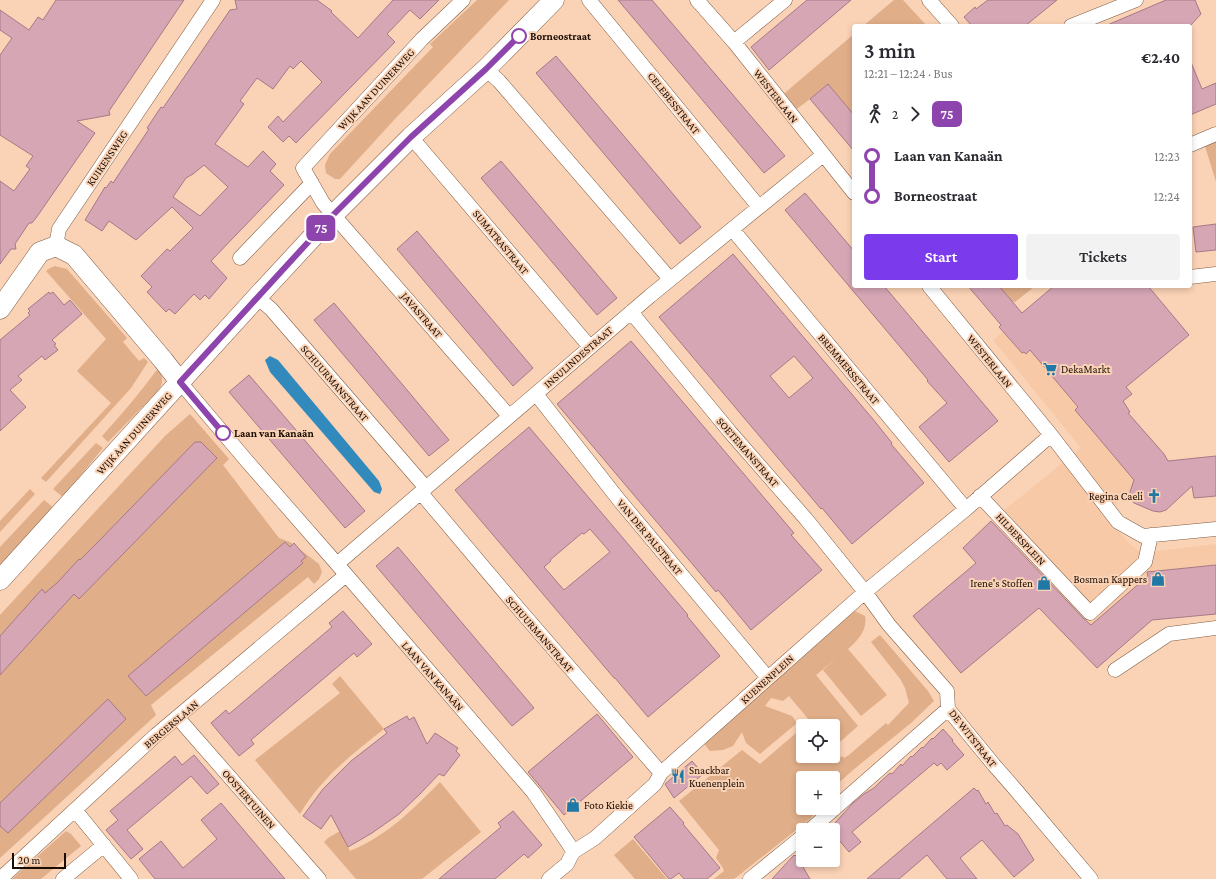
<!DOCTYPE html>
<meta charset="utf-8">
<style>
:root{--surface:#fff;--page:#f2f2f3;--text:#2b2b33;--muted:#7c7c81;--accent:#7c3aed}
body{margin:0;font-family:"Crimson Pro",serif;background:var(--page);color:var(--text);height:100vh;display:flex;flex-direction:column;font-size:15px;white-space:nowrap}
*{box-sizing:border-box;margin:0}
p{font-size:13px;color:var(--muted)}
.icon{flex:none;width:22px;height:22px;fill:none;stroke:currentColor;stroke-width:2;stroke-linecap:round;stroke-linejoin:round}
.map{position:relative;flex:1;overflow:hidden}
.drawer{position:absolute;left:852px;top:24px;width:340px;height:264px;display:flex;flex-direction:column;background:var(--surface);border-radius:4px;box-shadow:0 2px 6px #0003}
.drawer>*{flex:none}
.badge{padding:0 8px;border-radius:6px;font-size:14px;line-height:26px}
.controls{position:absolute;left:796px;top:719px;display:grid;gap:8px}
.controls a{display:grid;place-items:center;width:44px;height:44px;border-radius:4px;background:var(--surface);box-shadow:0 2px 6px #0003;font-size:20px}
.scale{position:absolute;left:12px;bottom:10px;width:54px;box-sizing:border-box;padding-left:4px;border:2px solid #190c03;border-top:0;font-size:11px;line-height:14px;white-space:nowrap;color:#190c03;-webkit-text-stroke:3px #fad2b5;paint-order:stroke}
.map>.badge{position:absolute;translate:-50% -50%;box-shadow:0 0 0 2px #fff}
.legs{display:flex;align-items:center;gap:6px;height:44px;padding:0 12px;font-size:13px}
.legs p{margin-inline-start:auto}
.overview{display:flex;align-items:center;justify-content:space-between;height:68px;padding:0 12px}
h1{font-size:22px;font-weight:600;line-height:30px}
.primary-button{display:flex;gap:8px;margin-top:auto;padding:8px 12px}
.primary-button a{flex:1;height:46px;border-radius:4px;background:var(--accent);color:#fff;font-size:16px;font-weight:600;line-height:46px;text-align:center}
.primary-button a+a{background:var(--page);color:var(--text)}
ul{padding:0 12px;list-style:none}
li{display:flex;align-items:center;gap:14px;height:40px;font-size:15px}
li i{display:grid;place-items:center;width:6px;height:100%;margin:0 5px;background:currentColor}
li i::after{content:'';width:10px;height:10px;margin:-5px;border:3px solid;border-radius:50%;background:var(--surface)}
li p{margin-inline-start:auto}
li:first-child i{background:linear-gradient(#0000 50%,currentColor 0)}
li:last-child i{background:linear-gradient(currentColor 50%,#0000 0)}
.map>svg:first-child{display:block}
.built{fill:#f8c9a7}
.green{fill:#e0ae89}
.water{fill:#328abc}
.building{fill:#d6a6b5;stroke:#a67987;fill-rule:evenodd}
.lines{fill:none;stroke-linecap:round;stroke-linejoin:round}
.street-casing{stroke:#805d43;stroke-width:15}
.secondary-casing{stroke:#805d43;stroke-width:21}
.street{stroke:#fff;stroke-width:14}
.secondary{stroke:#fff;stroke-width:20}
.line-1-casing{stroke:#fff;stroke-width:9}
.line-1{stroke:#8e44ad;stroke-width:6}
.stop-1-dot{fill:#fff;stroke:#8e44ad;stroke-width:2}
.labels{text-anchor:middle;stroke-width:4;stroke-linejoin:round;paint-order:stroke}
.stop-label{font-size:11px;font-weight:bold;fill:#190c03;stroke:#fad2b5;text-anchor:start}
.street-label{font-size:11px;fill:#190c03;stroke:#fad2b5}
.poi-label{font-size:11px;fill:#190c03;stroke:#fad2b5;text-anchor:start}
</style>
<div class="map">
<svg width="1216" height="879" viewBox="0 0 1216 879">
<rect width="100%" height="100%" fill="#fad2b5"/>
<!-- built -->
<path class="built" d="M1057,286l46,118 55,67 -56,43 28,30 12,9 74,-9v54l-72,12 -45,40 -117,-120 9,-9 90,-73 -88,-108z"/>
<!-- green -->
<path class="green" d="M477,0h32l-115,120 -54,59h-5l-9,-6 -1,-8 5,-11 103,-107 -3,-3z
M894,0h9l24,26h-64z
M854,34v81l-26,-31 -18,15 -16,12 -14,-14z
M1216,142v40l-11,-36z
M55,266l12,3 60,69 -4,4 16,19 5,-3 4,4 -17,26 -85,94 -5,-4 70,-75 -34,-32 29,-32 -60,-68 4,-3z
M999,286h36l-20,16 -3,-1z
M158,370c6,6 5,14 0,21l-50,51 -6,-6c19,-21 37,-42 54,-65z
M190,414l39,45 -6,6 56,73 11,4 29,22 3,8 -3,7 -5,5 -6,-7 -157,128 5,10 -156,143v-243l165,-179z
M96,443l7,5 -40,49 -10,-8z
M30,489l5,5 -35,38v-11z
M44,500l10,8 -54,58v-19z
M855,611l10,5c3,14 -8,25 -17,33l39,46 -26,21 -38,-46 15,-13 -22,18 42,51 -25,22v-22h-19l-25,-30 -6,5 -12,-3 -6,8 27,10 5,7 -37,31 -14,-11 -4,-11 -9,14 -10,4 -13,1 -5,-6 2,-7 130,-113z
M880,635l48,56 6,10 -23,22 -58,47 -20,18v-10h-30v30h13l1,3 -7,8 -76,60h-20l10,-8 -1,-3 -7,-10 3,-8 -40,-49 63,-51 18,14 36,-31 7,8v15h24l6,8 9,-8 2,2 5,-3 37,-32 2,2 21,-22 -4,-15 -4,-8 -30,-38z
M340,676l44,53c-32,25 -63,49 -84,85l-45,-54 85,-67 -8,-9z
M440,782l41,50 -59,47h-66l-32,-37 4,-4 12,-7 10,20c38,-16 61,-40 90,-69z
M66,831l5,3 10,12 -40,33h-29z
M633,839l34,40h-32l-21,-24z"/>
<!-- water -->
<path class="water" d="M270,356l8,4 101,121 3,8 -2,5 -6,-2 -104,-120 -5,-12z"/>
<!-- building -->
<path class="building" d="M56,0h128l-75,111 1,4 -33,6 18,12 -59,85 -4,5h-3l-14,21 1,5h-5l-11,15v-83l14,10 16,-22 -4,-3 7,-10 -33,-21v-80l12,-17 -12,-8v-20l29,20 9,-13 5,3z
M235,0h82l15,11 -1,1 27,26 35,-38h46l-19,19 -10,-9 -23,24 8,8 -99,101 -7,-7 -6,6 -15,-15 10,-11 5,6 39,-40 -21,-21 -8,8 -3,-3 -17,23 -16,-11 -17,23 4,3 -29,40 33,23 15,-16 13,13 -6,7 14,14 -73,76 16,17 -18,21 -4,-4 -5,5 -6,-6 -19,20 -6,-5 -3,3 -19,-20 5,-5 -11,-11 26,-27 3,2 23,-23 -21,-21 -36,33 -27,-19 -7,10 -17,-11 20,-33 1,1 5,-7 2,2 36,-54 -2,-1 14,-21 2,1 67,-98 7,-1zM204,165l24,22 -28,29 -27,-19 13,-19 7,-4z
M618,0h34l133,156 -21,17z
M807,0h44l-82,70 -18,-23z
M988,0h69l-32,26h-53l-8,-9 11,-10 1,2z
M1166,0h29l6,14 -11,12h-85z
M556,56l145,171 -21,17 -144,-171z
M1190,60l12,29 14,-6v21l-26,11z
M828,84l26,31v36l-44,-52z
M501,161l116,137 -20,17 -116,-137z
M805,193l49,58v35h30l114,135 -49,41 -30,-35 28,-24 -20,-22 1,-1 -143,-170z
M1216,224v26l-20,2 -3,-25z
M417,231l116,137 -20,18 -116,-137z
M733,254l139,164 20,25 -1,1 33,39 -72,61 -30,-36 -1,1 -162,-192zM794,356l19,22 -24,20 -19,-22z
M968,286h31l23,27 32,-27h94l41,49 -63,52 6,7 -9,7 7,11 -2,1 36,41 4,7 48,-5v40l-22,2 -2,-12 -26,24 -6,2 -7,-1 -19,-8 -4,-6v-5l4,-12 -59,-70 3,-3 -48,-57 -4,4 -2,-2 -2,1 -23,-26 2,-2z
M49,292l1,2 3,-2 11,13 6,-5 12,14 -30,26 4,4 -2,1 4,5 -13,10 -3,-4 -24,20 4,4 -12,10 16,17 -26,24v-91l30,-25 -2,-2 2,-2 -2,-2z
M334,303l115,137 -20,16 -115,-136z
M631,341l163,192 -3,2 31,35 -71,60 -33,-40 -2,2 -159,-188z
M249,375l116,136 -20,17 -116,-136z
M529,427l159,188 -1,1 33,40 -72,61 -33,-39h-1l-159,-188zM590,529l20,23 -46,38 -20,-23 7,-6 -1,-1 32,-27 2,1z
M195,442h6l16,16 -138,141 -5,-5 -74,81v-39l42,-47 3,4 13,-11 21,-23 1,1 15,-15z
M991,521l93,98 7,6 57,-49 -1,-4 69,-7v49l-64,6 -55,48 -58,-60 -78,65 -48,-57 63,-53 -13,-15z
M285,542l5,5 4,-4 12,14 -5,4 2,2 -157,133 -18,-20z
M398,547l136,161 -22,18 -136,-160z
M343,611l29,33 -15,13 -3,-4 -19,16 -84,71 3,4 -15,12 -28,-33 15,-13 3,4 103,-87 -3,-4z
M108,699l18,20 -118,114 -8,-7v-23z
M597,714l36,43 -69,58 -36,-43z
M407,716l2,4 5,-3 13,27 8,-11 23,15 -2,3 4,4 -16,21 -5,-2 -19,20 -21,20 -27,19 -24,14 -17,-32 -10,14 -18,-13 20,-27 28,-28 36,-28 -3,-4z
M943,729l10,11 -1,1 12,14 -17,15 -6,-7 -4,3 -3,-3 -82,69 9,10 -12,10 -16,-19v-3h-2l3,-6 19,-21 11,-9 10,-6 6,-6 10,-9 2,1 9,-10 1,2 9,-10 1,1 10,-10 1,1 9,-10 1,1z
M194,755l25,29 -12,10 -16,-18 -64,54 16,19 -12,10 -25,-29 12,-10 -8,-9 65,-55 7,9z
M692,761l11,13 -29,24 -9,-14z
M974,788l3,3 1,-1 8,14 2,-2 7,12 2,-1 8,13 2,-1 11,9 16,26 -20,17 -32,-37 -22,18 17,21h-30l-20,-24 -28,24h-32z
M221,803l64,76h-130l-16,-20 22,-18 22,27 34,-29 -16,-19z
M670,807l14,16 -1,1 37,44 -13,11h-23l-5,-6 -8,6h-2l-35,-42z
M513,811l29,34 -14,13 -4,-4 -29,25h-56l62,-52 -3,-4z
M794,855l1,1 1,-1 14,24h-38z"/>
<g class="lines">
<defs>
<path id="street" d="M463,0l-41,39 -119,129 20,35 186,213
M589,0l170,207
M697,0l37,42 120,151
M929,0l23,26
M1071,26l65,-26
M734,42l51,-42
M486,69l13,12 171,198
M411,137l179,210
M1190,145l26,-11
M732,229l234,280
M56,246l3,-17 154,-229
M240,258l72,-75
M1190,277l26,-3
M929,286l122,149
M257,297l14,12 155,179
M631,312l99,120 76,87 59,73 24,33 58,66 1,18 46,56 21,24 76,90
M180,382l66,78 91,104 196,228 37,54 3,6 -6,12 -18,15
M536,394l83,106 149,178
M421,493l97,115 143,165
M980,496l110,117 55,-51 6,-27
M337,564l313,-268 173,-141
M1115,670l54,-36 47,-6
M178,718l141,161
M75,810l56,69
M810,830l138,-121
M573,852l22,-14 60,-54 6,-11 204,-181 101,-83 85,-74 67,87 25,14 73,-7
M0,879l156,-144 190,-160
M63,879l41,-34
M750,879l53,-43"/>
<path id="secondary" d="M0,309l40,-57 16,-6 18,9 89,105 17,22
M0,580l257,-283 76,-82 78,-78 75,-68 68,-69"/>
</defs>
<!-- street casing -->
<use href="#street" class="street-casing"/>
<!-- secondary casing -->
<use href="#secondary" class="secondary-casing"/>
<!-- street -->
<use href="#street" class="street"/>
<!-- secondary -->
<use href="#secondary" class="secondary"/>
</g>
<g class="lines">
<defs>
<path id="line-1" d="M223,433l-43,-51 153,-167 78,-78 75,-68 33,-33"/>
</defs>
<!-- line-1 casing -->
<use href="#line-1" class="line-1-casing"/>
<!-- line-1 -->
<use href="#line-1" class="line-1"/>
</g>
<!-- icons -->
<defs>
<symbol id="supermarket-bare" viewBox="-9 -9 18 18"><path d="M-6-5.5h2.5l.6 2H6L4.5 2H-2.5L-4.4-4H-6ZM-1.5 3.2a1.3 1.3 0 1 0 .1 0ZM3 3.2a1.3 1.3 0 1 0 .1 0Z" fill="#2078a7" stroke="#fad2b5" stroke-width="2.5" paint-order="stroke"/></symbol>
<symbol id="church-bare" viewBox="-9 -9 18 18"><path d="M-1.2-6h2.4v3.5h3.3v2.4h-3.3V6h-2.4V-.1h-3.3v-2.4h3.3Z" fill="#2078a7" stroke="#fad2b5" stroke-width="2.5" paint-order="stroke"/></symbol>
<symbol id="shop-bare" viewBox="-9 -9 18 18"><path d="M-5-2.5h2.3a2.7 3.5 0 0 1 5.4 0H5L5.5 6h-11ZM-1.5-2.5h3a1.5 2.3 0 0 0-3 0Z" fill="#2078a7" stroke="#fad2b5" stroke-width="2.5" paint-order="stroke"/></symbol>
<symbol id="restaurant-bare" viewBox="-9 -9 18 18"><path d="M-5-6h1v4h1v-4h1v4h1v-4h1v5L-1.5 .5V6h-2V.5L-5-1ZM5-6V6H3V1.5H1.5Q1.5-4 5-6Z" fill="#2078a7" stroke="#fad2b5" stroke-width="2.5" paint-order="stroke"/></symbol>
</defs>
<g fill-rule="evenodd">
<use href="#supermarket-bare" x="1040" y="359" width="20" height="20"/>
<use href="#church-bare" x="1144" y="486" width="20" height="20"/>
<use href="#shop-bare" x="1148" y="569" width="20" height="20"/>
<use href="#shop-bare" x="1034" y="573" width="20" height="20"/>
<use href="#restaurant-bare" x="668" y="766" width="20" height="20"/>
<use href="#shop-bare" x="563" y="795" width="20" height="20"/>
</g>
<!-- markers -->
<g class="stop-1-dot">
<circle cx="519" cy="36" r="7"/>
<circle cx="223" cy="433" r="7"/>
</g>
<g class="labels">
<!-- stop labels -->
<g class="stop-label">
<text x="530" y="40">Borneostraat</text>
<text x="234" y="437">Laan van Kanaän</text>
</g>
<!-- street labels -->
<g class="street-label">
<text transform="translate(376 89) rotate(-47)" y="4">WIJK AAN DUINERWEG</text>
<text transform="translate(776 96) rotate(52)" y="4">WESTERLAAN</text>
<text transform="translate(674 103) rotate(51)" y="4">CELEBESSTRAAT</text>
<text transform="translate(107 158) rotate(-56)" y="4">KUIKENSWEG</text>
<text transform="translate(501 242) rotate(50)" y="4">SUMATRASTRAAT</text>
<text transform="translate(422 315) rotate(49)" y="4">JAVASTRAAT</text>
<text transform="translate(578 357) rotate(-41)" y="4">INSULINDESTRAAT</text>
<text transform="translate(990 361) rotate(51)" y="4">WESTERLAAN</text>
<text transform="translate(849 369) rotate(50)" y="4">BREMMERSSTRAAT</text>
<text transform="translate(335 383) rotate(49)" y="4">SCHUURMANSTRAAT</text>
<text transform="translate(134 433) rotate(-48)" y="4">WIJK AAN DUINERWEG</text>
<text transform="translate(748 452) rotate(49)" y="4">SOETEMANSTRAAT</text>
<text transform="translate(650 537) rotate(50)" y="4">VAN DER PALSTRAAT</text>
<text transform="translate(1021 539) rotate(47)" y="4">HILBERSPLEIN</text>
<text transform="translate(540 634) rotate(49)" y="4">SCHUURMANSTRAAT</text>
<text transform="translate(433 676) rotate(49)" y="4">LAAN VAN KANAÄN</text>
<text transform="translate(767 679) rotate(-42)" y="4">KUENENPLEIN</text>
<text transform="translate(171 724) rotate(-40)" y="4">BERGERSLAAN</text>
<text transform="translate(973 738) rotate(52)" y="4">DE WITSTRAAT</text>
<text transform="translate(249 799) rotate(49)" y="4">OOSTERTUINEN</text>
</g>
<!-- poi labels -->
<g class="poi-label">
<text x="1061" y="373">DekaMarkt</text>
<text x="1143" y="500" text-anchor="end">Regina Caeli</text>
<text x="1147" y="583" text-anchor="end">Bosman Kappers</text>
<text x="1033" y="587" text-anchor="end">Irene's Stoffen</text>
<text x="689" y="774">Snackbar<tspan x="689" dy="13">Kuenenplein</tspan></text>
<text x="584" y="809">Foto Kiekie</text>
</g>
</g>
</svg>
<div class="controls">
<a><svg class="icon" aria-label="locate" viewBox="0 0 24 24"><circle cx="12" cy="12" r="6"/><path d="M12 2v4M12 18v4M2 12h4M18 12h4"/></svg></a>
<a>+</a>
<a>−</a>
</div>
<div class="scale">20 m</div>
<b class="badge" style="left:321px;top:228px;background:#8e44ad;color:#fff">75</b>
<section class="drawer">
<div class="overview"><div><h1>3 min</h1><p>12:21 – 12:24 · Bus</p></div><b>€2.40</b></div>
<div class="legs"><svg class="icon" aria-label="walk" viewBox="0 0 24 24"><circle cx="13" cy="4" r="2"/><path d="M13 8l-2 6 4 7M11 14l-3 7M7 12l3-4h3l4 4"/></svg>2<svg class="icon" aria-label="forward" viewBox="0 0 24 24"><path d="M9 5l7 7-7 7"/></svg><b class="badge" style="background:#8e44ad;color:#fff">75</b></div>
<ul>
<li><i style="color:#8e44ad"></i><b>Laan van Kanaän</b><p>12:23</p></li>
<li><i style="color:#8e44ad"></i><b>Borneostraat</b><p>12:24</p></li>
</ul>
<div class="primary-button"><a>Start</a><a>Tickets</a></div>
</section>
</div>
